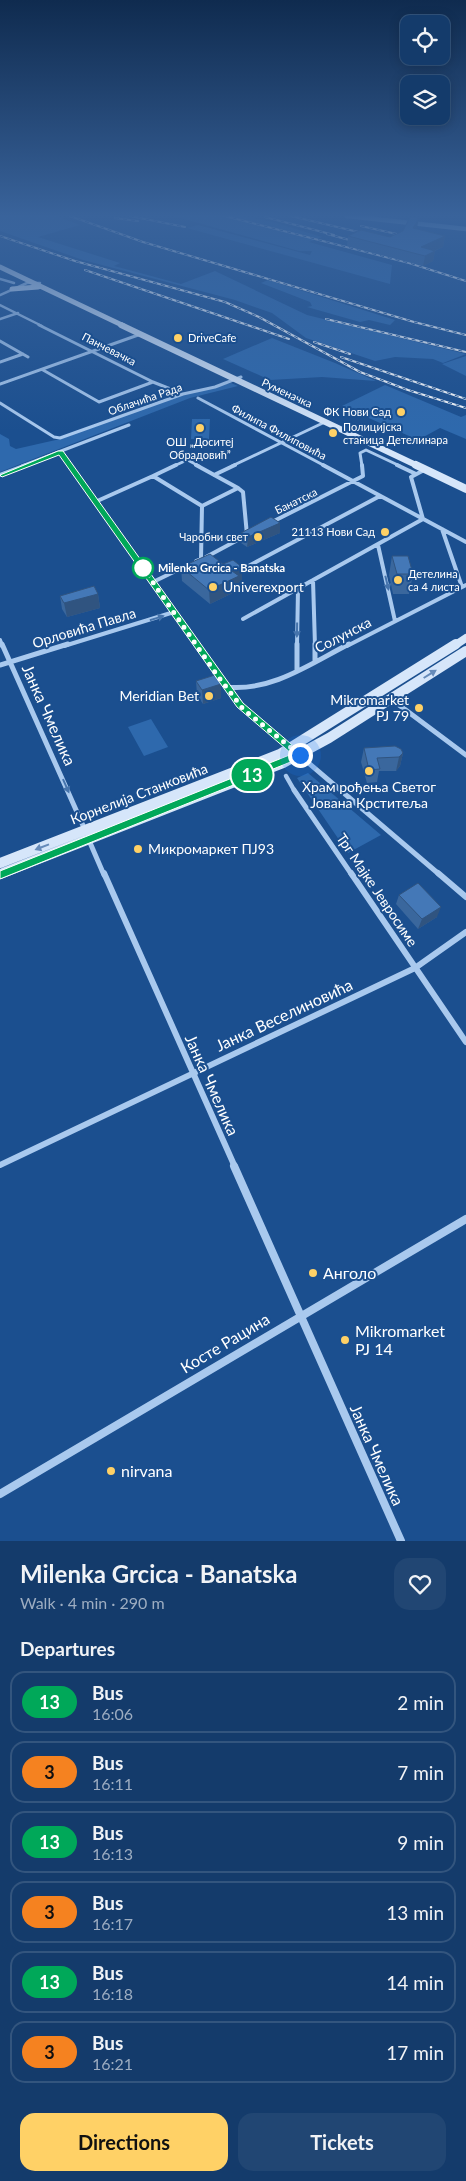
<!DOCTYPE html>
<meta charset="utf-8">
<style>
:root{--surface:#143b6b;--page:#214673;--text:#f1f3f6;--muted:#9dadc1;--line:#33557e;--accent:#ffd166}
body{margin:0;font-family:Lato,sans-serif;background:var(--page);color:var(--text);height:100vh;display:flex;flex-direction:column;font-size:19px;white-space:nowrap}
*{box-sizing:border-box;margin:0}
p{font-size:16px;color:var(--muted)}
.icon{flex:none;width:28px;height:28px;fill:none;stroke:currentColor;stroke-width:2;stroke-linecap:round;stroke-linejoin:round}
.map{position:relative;height:1541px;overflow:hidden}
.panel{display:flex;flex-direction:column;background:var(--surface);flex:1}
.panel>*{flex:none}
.badge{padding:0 10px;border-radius:16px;font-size:18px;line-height:32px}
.tools{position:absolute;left:400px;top:15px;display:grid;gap:10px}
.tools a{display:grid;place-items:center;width:50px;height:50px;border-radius:10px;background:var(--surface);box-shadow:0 2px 12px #0003,0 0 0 1px var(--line);font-size:25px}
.you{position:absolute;width:25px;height:25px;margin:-12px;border:4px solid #fff;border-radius:50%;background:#1a73e8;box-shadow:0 0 0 8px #1a73e833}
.map>.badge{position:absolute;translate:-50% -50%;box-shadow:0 0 0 2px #fff}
h2{padding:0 20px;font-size:19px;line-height:45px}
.round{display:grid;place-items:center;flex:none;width:52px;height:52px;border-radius:15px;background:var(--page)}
.head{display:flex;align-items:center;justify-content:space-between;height:85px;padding:0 20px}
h1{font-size:24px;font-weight:700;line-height:38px}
.button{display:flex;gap:10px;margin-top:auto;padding:10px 20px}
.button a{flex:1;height:58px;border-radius:15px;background:var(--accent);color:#111;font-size:20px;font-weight:700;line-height:58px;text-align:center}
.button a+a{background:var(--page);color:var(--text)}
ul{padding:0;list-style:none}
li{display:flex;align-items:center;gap:15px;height:62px;margin:0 10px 8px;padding:0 10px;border:2px solid var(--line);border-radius:15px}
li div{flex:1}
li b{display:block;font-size:19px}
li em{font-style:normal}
li .badge{min-width:55px;font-weight:700;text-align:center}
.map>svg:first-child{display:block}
.green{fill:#2e69ad}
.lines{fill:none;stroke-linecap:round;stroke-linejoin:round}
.pedestrian{stroke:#a9c9ee;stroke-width:4.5}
.minor-far5{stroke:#a9c9ee;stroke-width:2.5}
.minor-far4{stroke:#a9c9ee;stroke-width:3}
.minor-far3{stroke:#a9c9ee;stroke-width:4}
.minor-far2{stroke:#a9c9ee;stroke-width:5}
.minor-far1{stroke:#a9c9ee;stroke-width:6}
.minor{stroke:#a9c9ee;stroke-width:8}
.tertiary{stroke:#a9c9ee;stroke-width:4.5}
.secondary-far3{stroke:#d6e6fa;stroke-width:5}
.secondary-far2{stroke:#d6e6fa;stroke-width:6}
.secondary-far1{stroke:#d6e6fa;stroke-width:8}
.secondary{stroke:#d6e6fa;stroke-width:10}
.rail-casing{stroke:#fff;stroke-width:2}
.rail{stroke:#1b4f8f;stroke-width:1;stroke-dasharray:4;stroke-linecap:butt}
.wall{fill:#3a679d}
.shaded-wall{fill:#305480}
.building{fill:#4478b7;stroke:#305480}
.oneway{fill:#4674ac}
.oneway2{fill:#668bba}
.line{fill:#00a859;stroke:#fff}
.walk{stroke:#fff;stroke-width:5;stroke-dasharray:0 9}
.poi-dot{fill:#ffd166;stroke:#1b4f8f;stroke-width:2}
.stop-dot{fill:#fff;stroke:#00a859;stroke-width:2.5}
.labels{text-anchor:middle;stroke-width:4;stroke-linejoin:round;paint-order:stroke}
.far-poi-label{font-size:11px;fill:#fff;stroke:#1b4f8f;text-anchor:start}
.far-street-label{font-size:11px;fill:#fff;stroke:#1b4f8f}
.far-stop-label{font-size:11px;font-weight:bold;fill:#fff;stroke:#1b4f8f;text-anchor:start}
.poi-label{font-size:14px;fill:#fff;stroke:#1b4f8f;text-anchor:start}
.street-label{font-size:14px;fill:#fff;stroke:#1b4f8f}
.near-street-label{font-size:16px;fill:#fff;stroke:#1b4f8f}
.near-poi-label{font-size:16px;fill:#fff;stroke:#1b4f8f;text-anchor:start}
</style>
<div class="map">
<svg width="466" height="1541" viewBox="0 0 466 1541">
<rect width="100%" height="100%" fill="#1b4f8f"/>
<!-- green -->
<path class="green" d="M0,216h56l24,9 -42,12 82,26 -6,3 67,18 34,-13 92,44 159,39 -23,9 -10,-4 -38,-2 -20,4 -69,-23 -34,-25 -37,-13 -152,-40 -83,-29z
M173,216h68l32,6 49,15 -13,5 83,23 -2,19 -203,-56 11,-3 112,30 2,-4h-13z
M268,280l127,40 -5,5 -21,-5 -9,2 -53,-15 5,-1 -2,-4 -49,-19z
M272,338l63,25 41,18 -54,-4 -52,3 -47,-21z
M466,356v20l-24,-12z
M231,383l7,3 -48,12 -190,74v-38l9,5 1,7 6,3 44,-10 123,-45z
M385,385l76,32 5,-2v24l-26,-11 -22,12 -76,-34z
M192,419h18l-1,20h-18z
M151,719l17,28 -24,9 -16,-29z
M308,773l73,62 -33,18 -51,-75z"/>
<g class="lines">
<!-- pedestrian -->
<path class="pedestrian" d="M286,776l8,14"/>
<!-- minor-far5 -->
<path class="minor-far5" d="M0,279l14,4
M0,295l27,-12h13
M0,305l42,21
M0,319l18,-6"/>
<!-- minor-far4 -->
<path class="minor-far4" d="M39,325l114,57 30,12
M0,341l28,16
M0,362l23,-8
M43,370l56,32 54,-20
M0,384l141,-50
M198,398l127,68
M0,403l54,34 6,1 123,-44 32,-7 26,-10
M61,453l9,13
M180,456l19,10
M22,466l107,-41
M174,466l13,-6
M232,466l93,-44
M362,466l-2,-13 6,-3 34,16"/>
<!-- minor-far3 -->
<path class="minor-far3" d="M70,465l128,181
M176,465l-23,11 49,30 36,-18 -42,-23
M323,465l143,77
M397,465l19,9
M0,475l26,-10
M214,475l21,-10
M238,488l5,4 4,43
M95,502l58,-26
M272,522l91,-46 -1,-11
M442,529l20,58
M378,545l17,76
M206,557l41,-22
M196,561l5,-2 1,-53
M239,571l141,-75
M313,580l2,66
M153,582l33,-16
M243,619l180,-100 -12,-42 15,-8
M0,640l2,6
M64,646l110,-34
M297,646l1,-57
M347,646l119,-61"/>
<!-- minor-far2 -->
<path class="minor-far2" d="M2,644l83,186
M197,644l43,61 51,43
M315,644v18
M0,665l68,-21
M297,671v-27
M226,687c45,5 84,-23 123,-43
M391,699l75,56
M298,754l142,121
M294,790l58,85
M88,838l16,37"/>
<!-- minor-far1 -->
<path class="minor-far1" d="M104,873l131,294
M351,873l115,169
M438,873l28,24
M0,1165l415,-197 51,-36"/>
<!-- minor -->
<path class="minor" d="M234,1166l167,375
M0,1494l466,-275"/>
<!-- tertiary -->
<path class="tertiary" d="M347,216l119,13"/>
<!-- secondary-far3 -->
<path class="secondary-far3" d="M0,267l124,59
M12,289l26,-2"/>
<!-- secondary-far2 -->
<path class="secondary-far2" d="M121,325l297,141"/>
<!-- secondary-far1 -->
<path class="secondary-far1" d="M416,465l50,24
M454,646l12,-8"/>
<!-- secondary -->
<path class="secondary" d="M0,863l280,-109 176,-110
M0,874l283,-111 46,-25 137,-87"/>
<defs>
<path id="rail" d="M70,216l73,26 271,80 52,13
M130,216l55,11
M225,216l184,47 57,18
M291,216l80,19
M265,217l69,18
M115,218l23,3
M361,226l49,11
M327,234l30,8
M0,236l75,25 150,41 34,15 101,55 48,18 58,18
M85,270l204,69
M326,319l140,33
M314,342l36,12
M341,357l125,42"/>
</defs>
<!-- rail casing -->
<use href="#rail" class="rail-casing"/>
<!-- rail -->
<use href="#rail" class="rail"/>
</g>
<!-- wall -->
<path class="wall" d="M417,228v1l28,7 -2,11 -8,4 -2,10 -10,5 -76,-20 1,-10 42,1 13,-6z
M241,533h39l-33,14 -6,-4z
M392,556l21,18 -4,20h-16l-4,-19z
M223,564l19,3v13l-3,2v8l-29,14 -28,-23 -1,-14z
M98,594l2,14 -33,9 -5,-8 -2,-13z
M196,681l25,3v14l-18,6 -6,-9z
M364,748l39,5 -3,13 -4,5h-17l-2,11 -10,1 -6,-21z
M399,895l38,22 -19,12 -22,-25z"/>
<!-- shaded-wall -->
<path class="shaded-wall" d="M419,218l-2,10 -5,11 1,-11z
M445,236l-2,11 -19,8 -3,-8z
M435,251l-2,10 -10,5 2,-10z
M280,523v10l-33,14 1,-10z
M242,567v13l-3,2v8l-29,14 -1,-14 23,-19z
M98,594l2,14 -33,9 -3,-14z
M221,684v14l-18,6 -1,-14z
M403,753l-3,13 -4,5 3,-14z
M441,907l-4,10 -19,12 4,-10z"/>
<!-- building -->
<path class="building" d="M410,217l9,1 -6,10 32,8 -24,11 14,4 -10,5 -77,-20 13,-6 29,7 13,-6z
M271,517l9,6 -32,14 -7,-4z
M210,554l13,10 10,-4 9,7 -10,4 7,5 -30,14 -28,-23z
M392,556h16l5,18h-16z
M94,586l4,8 -34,9 -4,-7z
M215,675l6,9 -19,6 -6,-9z
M395,746l6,3 2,4 -4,4 -22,1 3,11 -11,1 -5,-22z
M418,883l23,24 -19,12 -23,-24z"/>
<!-- one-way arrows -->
<defs><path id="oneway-solid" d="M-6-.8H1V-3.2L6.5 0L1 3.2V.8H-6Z" transform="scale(1.25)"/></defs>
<g class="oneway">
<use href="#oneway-solid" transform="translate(387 583) rotate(77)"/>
<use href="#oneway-solid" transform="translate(157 618) rotate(-17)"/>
<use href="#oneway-solid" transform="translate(297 630) rotate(91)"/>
<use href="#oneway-solid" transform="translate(66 786) rotate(66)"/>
</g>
<g class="oneway2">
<use href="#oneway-solid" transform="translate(430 674) rotate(-32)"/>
<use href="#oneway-solid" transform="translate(42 847) rotate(159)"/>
</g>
<!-- sky -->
<linearGradient id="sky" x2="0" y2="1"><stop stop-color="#0f2b4f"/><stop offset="0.5" stop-color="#39639b"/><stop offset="1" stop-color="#39639b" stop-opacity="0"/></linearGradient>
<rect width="466" height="431" fill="url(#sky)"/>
<!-- line -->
<path class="line" d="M58,451h5l180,252 61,52 -1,2 -303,122v-8l292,-117 -55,-47 -178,-252 -57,22 -2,-2z"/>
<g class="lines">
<!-- walk -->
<path class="walk" d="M143,568l74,107 26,34 57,46"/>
</g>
<!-- markers -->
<g class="poi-dot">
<circle cx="178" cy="338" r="5"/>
<circle cx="401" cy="412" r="5"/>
<circle cx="200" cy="428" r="5"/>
<circle cx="333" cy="433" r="5"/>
<circle cx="385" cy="532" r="5"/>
<circle cx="258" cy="537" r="5"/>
<circle cx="398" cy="580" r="5"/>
<circle cx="213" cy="587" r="5"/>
<circle cx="209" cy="696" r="5"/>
<circle cx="419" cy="708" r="5"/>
<circle cx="369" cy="771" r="5"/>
<circle cx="138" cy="849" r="5"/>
<circle cx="313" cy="1273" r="5"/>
<circle cx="345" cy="1340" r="5"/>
<circle cx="111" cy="1471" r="5"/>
</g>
<circle class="stop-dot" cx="143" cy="568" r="10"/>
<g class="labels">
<!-- far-poi labels -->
<g class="far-poi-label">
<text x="188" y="342">DriveCafe</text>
<text x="391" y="416" text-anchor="end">ФК Нови Сад</text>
<text x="343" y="431">Полицијска<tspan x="343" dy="13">станица Детелинара</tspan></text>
<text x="200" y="446" text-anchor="middle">ОШ „Доситеј<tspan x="200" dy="13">Обрадовић”</tspan></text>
<text x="375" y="536" text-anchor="end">21113 Нови Сад</text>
<text x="248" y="541" text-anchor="end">Чаробни свет</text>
<text x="408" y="578">Детелина<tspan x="408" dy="13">са 4 листа</tspan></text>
</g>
<!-- far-street labels -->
<g class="far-street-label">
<text transform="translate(109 349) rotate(27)" y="4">Панчевачка</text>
<text transform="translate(287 393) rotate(25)" y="4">Руменачка</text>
<text transform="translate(145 399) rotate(-19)" y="4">Облачића Рада</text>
<text transform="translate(279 432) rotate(28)" y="4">Филипа Филиповића</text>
<text transform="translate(296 501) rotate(-26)" y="4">Банатска</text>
</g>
<!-- far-stop labels -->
<g class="far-stop-label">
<text x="158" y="572">Milenka Grcica - Banatska</text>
</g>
<!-- poi labels -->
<g class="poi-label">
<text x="223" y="592">Univerexport</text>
<text x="199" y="701" text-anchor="end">Meridian Bet</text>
<text x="409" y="705" text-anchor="end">Mikromarket<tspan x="409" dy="16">PJ 79</tspan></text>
<text x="369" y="792" text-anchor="middle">Храм рођења Светог<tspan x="369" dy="16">Јована Крститеља</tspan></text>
<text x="148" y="854">Микромаркет ПЈ93</text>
</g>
<!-- street labels -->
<g class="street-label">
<text transform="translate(84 628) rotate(-17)" y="5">Орловића Павла</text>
<text transform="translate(343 635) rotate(-27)" y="5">Солунска</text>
<text transform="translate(139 794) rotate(-21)" y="5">Корнелија Станковића</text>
<text transform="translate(377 890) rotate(56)" y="5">Трг Мајке Јевросиме</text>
</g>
<!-- near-street labels -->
<g class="near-street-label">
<text transform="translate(49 715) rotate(66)" y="6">Јанка Чмелика</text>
<text transform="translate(284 1015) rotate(-25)" y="6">Јанка Веселиновића</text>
<text transform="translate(212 1085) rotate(66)" y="6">Јанка Чмелика</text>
<text transform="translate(225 1343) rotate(-31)" y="6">Косте Рацина</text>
<text transform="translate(377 1455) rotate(66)" y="6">Јанка Чмелика</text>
</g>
<!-- near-poi labels -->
<g class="near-poi-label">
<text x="323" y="1279">Анголо</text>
<text x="355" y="1337">Mikromarket<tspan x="355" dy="18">PJ 14</tspan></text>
<text x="121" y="1477">nirvana</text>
</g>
</g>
</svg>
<div class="tools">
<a><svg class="icon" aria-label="locate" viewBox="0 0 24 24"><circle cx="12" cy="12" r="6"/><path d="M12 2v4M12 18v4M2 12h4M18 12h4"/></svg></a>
<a><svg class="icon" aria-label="layers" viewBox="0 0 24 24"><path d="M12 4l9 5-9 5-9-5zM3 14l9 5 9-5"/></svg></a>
</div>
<div class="you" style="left:300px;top:755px"></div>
<b class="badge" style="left:252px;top:775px;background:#00a859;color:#fff">13</b>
</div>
<section class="panel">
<div class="head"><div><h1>Milenka Grcica - Banatska</h1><p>Walk · 4 min · 290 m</p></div><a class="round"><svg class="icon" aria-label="heart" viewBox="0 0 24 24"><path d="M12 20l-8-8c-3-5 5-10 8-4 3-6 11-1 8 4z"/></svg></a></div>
<h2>Departures</h2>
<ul>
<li><span class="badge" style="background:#00a859;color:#fff">13</span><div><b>Bus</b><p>16:06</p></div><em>2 min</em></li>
<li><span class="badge" style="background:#f58220;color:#111">3</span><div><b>Bus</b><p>16:11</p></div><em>7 min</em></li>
<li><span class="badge" style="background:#00a859;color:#fff">13</span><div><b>Bus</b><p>16:13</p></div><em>9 min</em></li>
<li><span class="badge" style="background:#f58220;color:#111">3</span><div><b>Bus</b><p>16:17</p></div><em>13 min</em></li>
<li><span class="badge" style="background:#00a859;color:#fff">13</span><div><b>Bus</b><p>16:18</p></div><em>14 min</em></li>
<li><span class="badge" style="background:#f58220;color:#111">3</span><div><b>Bus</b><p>16:21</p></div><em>17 min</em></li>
</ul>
<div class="button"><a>Directions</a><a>Tickets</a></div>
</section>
